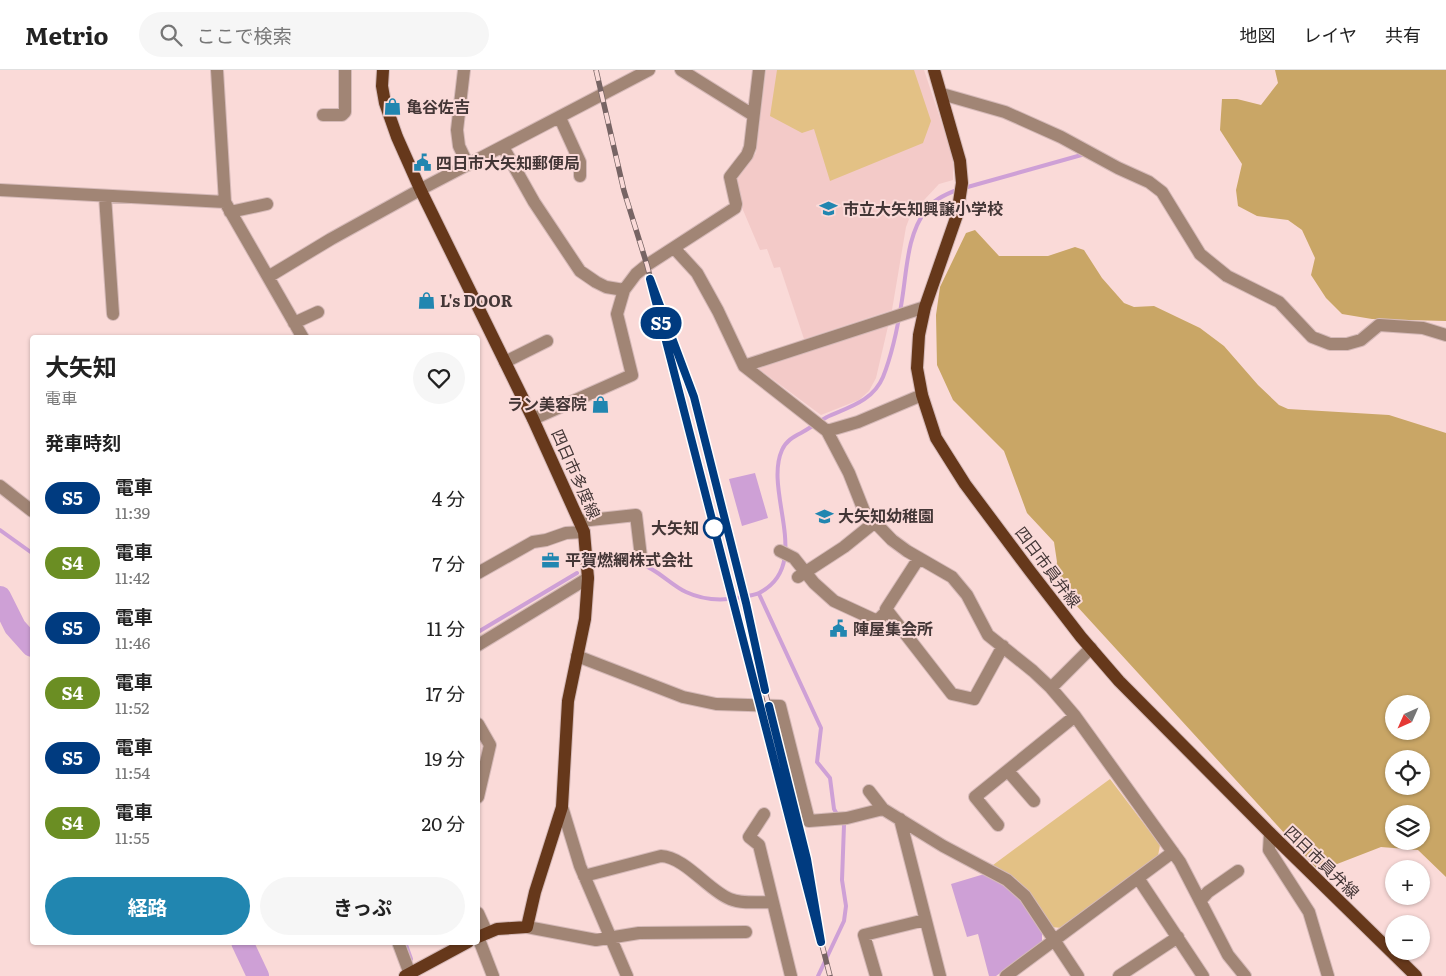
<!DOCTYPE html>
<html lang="ja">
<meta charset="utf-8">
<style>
:root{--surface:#fff;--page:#f6f6f6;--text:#222;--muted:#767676;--line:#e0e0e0;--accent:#2186b0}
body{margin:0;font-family:Literata,"Noto Sans JP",serif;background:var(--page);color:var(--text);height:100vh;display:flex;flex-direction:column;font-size:19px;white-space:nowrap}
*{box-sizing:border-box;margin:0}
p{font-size:16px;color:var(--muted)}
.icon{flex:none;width:28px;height:28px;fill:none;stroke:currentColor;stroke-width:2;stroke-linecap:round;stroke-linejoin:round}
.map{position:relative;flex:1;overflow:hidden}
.details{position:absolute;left:30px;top:265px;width:450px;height:610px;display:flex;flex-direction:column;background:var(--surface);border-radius:5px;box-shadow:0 1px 4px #0004}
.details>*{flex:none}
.badge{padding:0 10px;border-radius:16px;font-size:18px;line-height:32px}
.needle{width:32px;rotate:225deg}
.fabs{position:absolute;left:1385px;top:625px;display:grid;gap:10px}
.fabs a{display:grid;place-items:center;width:45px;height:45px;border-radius:50%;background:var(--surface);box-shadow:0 1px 4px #0004;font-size:25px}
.map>.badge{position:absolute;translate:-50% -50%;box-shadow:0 0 0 2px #fff}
h2{padding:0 15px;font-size:19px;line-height:45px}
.round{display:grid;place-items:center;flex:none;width:52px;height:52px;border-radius:26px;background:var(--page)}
.headline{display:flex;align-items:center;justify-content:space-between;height:85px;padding:0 15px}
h1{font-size:24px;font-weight:700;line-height:38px}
.action{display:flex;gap:10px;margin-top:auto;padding:10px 15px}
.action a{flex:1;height:58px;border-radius:30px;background:var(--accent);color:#fff;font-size:20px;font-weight:700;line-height:58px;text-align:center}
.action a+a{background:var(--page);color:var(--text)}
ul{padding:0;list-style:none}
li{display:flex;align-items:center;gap:15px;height:65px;padding:0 15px}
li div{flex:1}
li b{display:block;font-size:19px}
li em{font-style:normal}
li .badge{min-width:55px;font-weight:700;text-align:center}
header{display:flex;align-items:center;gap:30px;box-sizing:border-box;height:70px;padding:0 25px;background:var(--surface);border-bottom:1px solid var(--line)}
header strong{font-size:24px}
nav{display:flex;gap:28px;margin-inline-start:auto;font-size:18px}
.search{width:350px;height:45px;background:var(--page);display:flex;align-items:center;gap:12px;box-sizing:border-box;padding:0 18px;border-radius:28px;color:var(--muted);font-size:19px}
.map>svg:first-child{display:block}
.built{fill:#f3cac8}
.green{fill:#e3c185}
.forest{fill:#c9a666;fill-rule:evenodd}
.water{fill:#cea0d6}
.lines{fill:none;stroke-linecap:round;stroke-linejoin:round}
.stream{stroke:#cea0d6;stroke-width:4}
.river{stroke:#cea0d6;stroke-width:22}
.minor-casing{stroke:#d5b9b8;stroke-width:14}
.major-casing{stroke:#d5b9b8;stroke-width:14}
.minor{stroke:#a18575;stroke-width:12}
.major{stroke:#66381b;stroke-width:12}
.rail-casing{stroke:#776464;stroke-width:5.5}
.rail{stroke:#fadad8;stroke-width:4;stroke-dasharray:11;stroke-linecap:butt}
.line-casing{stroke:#fff;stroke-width:11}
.line{stroke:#003b80;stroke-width:8}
.stop-dot{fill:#fff;stroke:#003b80;stroke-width:2.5}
.labels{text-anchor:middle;stroke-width:4;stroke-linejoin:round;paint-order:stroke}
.poi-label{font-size:16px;font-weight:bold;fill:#433636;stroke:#fadad8;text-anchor:start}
.street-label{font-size:16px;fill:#433636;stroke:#fadad8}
.stop-label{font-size:16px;font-weight:bold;fill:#433636;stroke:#fadad8;text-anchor:end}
</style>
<header>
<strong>Metrio</strong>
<div class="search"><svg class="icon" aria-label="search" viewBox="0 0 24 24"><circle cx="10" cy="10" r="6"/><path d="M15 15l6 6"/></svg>ここで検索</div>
<nav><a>地図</a><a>レイヤ</a><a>共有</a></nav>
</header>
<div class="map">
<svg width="1446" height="906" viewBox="0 0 1446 906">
<rect width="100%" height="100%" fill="#fadad8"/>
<!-- built -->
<path class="built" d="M766,0h158l29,87v23l-14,4 -28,30 -5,13 -14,83 -88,29 -24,-72 -6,1 -7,-19 -7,1 -20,-47 -5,-26 21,-24z
M889,252l-13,56 -7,13 -10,9 -38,15 -62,-46 1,-7z"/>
<!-- green -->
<path class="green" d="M777,0h137l17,51 -8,22 -93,38 -16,-52 -12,4 -32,-17z
M1110,709l50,66 -2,11 -96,72 -11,-1 -23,-36 -13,-13 -22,-13z"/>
<!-- forest -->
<path class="forest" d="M1275,0h171v251l-74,-2 -30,-5 -16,-16 -15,-23 4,-17 -13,-28 -14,-10 -31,-4 -19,-10 -2,-16 6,-26 -22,-34 2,-31h15l24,6 17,-22z
M975,160l24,26h49l27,-9 9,3 18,28 22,25 10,4 20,-1 46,22 24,18 34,39 21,20 9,4 101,6 57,18v444l-28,-27 -37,-3 -62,24 -266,-291 4,-18 -3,-20 -27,-29 -23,-62 -51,-51 -16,-35 -1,-50 4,-28 26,-54zM1394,634h27v27h-27zM1394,689h27v27h-27zM1394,744h27v27h-27z"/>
<!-- water -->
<path class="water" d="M755,403l13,45 -26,8 -13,-47z
M981,805h6l14,8 19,16 22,34v10l-46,33h-7l-11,-42 -11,3 -16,-53z"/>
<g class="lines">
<!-- stream -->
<path class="stream" d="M964,118l121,-34
M0,460l32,23
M626,495c5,-1 11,-2 15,-1 16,5 30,21 45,28 17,8 33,9 51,6 7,-2 16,-2 22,-5 55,-28 4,-101 23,-143 4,-9 11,-13 19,-17 9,-5 17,-11 26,-16 22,-10 46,-16 56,-40 10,-25 15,-51 19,-77 5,-31 5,-65 24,-90 7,-10 20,-16 31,-20
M759,524l62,134 -4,34 13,16 4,31 4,7
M478,562l99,-59
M405,872l6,17
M818,906l26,-55 2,-15 -4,-26 2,-55 -2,-3"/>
<!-- river -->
<path class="river" d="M0,527l15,30 17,19
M242,872l16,34"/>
<defs>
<path id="minor" d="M217,0l8,132 78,136
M464,0l-7,60 2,16 9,19
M681,0l72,45
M942,24l63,18 56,25 57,31 31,14 13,10 38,62 27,22 52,26 33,35 18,7h17l14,-4 18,-15 44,3 23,7
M323,45h19l3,-3v-42
M560,48l20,44v14
M503,77l31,55 46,69 16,11 10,5 18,3
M0,120l225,12
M105,126l8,118
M230,142l37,-8
M675,179l22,24 21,38 26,55 83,65 22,42 15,38 28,29 15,11 45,26 15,18 21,40 45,36 18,17 24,28 105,146 48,93 17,21
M268,207l63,-38 94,-52 224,-117
M294,253l24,-11
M505,292l42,-21
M744,296l181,-59
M533,349l99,-44 -15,-61 7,-24 12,-16 11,-9 88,-57 1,-4 -6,-27 17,-22 3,-8 9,-77
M827,361l31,-9 64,-27
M0,416l32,25
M581,451l55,-6 5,42 -54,5
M780,481l14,7 20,25 20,18 39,18 5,1 9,-9
M919,488l-33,51 66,85 22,5 29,-53
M478,503l55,-31 13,-2 20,-7 18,-1
M798,507l46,-30 31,-25
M478,575l110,-67
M577,586l106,41 33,7 64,2 29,115 38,-3 36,-9 60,37 64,34 18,16 53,80
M1051,618l40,-40
M478,654l12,21 -12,52
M1008,701l26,30
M869,721l14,18
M562,737l18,59 47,110
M764,744l-15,23 10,8 32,131
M900,749l40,157
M998,755l-23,-28 100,-81
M1270,763l-1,17 40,62 19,64
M584,806l77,-20c24,1 48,35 69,43 12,5 29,3 43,3
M1138,808l65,98
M1200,831l8,-9 30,-21
M478,843l9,20
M527,857l69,13 43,-7 107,-1
M478,867l15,39
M398,872l12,32
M876,906l-12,-41 61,-15
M1006,906l167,-124
M1119,906l59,-39"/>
<path id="major" d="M383,0l-1,16 3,17 12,34 24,54 112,228 51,113 4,46 -3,41 -17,82 -6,106 -27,85 -8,35 -30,2 -19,8
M934,0l26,91 2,22 -5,32 -32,92 -6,28 -2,33 5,27 14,43 29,46 65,87 51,66 38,44 151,152 146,143
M405,906l63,-34"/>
</defs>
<!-- minor casing -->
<use href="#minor" class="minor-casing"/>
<!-- major casing -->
<use href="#major" class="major-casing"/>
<!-- minor -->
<use href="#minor" class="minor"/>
<!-- major -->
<use href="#major" class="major"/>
<defs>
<path id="rail" d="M596,0l28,121 23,74 183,711
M670,263l24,64 52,206 15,72 47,189"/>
</defs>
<!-- rail casing -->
<use href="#rail" class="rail-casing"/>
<!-- rail -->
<use href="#rail" class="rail"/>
</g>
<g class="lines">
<defs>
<path id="line" d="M765,620l-19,-87 -52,-206 -44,-118 171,663 -14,-83 -38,-153"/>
</defs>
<!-- line casing -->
<use href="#line" class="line-casing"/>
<!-- line -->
<use href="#line" class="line"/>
</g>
<!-- icons -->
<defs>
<symbol id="shop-bare" viewBox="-9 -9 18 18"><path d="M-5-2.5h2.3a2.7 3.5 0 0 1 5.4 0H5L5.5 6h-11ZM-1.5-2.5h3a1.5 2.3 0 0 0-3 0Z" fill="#2186b0" stroke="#fadad8" stroke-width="2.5" paint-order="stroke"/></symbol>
<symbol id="civic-bare" viewBox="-9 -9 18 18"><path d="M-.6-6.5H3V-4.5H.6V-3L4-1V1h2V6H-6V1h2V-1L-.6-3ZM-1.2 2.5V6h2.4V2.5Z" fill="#2186b0" stroke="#fadad8" stroke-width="2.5" paint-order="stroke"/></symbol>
<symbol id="school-bare" viewBox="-9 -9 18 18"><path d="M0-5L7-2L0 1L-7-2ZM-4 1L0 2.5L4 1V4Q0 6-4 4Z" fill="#2186b0" stroke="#fadad8" stroke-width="2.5" paint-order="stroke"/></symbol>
<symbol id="office-bare" viewBox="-9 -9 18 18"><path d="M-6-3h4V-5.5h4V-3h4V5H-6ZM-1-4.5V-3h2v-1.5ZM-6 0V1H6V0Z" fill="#2186b0" stroke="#fadad8" stroke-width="2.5" paint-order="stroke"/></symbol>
</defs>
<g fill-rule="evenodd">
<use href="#shop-bare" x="380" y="24" width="25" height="25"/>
<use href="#civic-bare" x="410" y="80" width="25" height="25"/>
<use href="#school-bare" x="816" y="126" width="25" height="25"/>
<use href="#shop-bare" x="414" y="218" width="25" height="25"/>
<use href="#shop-bare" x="588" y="322" width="25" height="25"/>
<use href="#school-bare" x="812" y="434" width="25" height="25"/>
<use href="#office-bare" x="538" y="478" width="25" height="25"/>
<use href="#civic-bare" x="826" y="546" width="25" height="25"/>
</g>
<!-- markers -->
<circle class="stop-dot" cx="714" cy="458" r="10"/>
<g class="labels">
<!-- poi labels -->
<g class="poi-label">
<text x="406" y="43">亀谷佐吉</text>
<text x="436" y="99">四日市大矢知郵便局</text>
<text x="843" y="145">市立大矢知興譲小学校</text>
<text x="440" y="237">L's DOOR</text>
<text x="587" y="340" text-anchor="end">ラン美容院</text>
<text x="838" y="452">大矢知幼稚園</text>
<text x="565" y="496">平賀燃網株式会社</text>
<text x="853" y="565">陣屋集会所</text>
</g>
<!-- street labels -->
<g class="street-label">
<text transform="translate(576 404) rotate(66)" y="6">四日市多度線</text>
<text transform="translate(1048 497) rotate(53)" y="6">四日市員弁線</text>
<text transform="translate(1322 792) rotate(44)" y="6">四日市員弁線</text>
</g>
<!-- stop labels -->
<g class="stop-label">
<text x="699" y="464">大矢知</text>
</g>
</g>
</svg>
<div class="fabs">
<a><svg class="needle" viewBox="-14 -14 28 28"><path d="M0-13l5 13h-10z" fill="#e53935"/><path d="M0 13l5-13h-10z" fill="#767676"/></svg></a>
<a><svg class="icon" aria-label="locate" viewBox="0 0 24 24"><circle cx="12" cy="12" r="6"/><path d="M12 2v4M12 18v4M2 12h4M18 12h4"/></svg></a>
<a><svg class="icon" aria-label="layers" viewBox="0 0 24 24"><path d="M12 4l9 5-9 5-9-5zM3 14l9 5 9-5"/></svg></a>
<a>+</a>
<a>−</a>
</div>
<b class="badge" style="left:661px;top:253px;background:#003b80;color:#fff">S5</b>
<section class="details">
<div class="headline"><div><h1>大矢知</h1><p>電車</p></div><a class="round"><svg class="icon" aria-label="heart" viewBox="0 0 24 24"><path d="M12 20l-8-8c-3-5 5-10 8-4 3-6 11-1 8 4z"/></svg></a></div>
<h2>発車時刻</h2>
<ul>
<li><span class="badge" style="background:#003b80;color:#fff">S5</span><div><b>電車</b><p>11:39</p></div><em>4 分</em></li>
<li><span class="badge" style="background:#6b8e23;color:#fff">S4</span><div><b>電車</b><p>11:42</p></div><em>7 分</em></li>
<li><span class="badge" style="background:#003b80;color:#fff">S5</span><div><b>電車</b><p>11:46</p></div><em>11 分</em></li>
<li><span class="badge" style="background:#6b8e23;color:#fff">S4</span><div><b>電車</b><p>11:52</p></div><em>17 分</em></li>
<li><span class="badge" style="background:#003b80;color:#fff">S5</span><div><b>電車</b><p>11:54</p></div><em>19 分</em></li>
<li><span class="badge" style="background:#6b8e23;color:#fff">S4</span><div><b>電車</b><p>11:55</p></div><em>20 分</em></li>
</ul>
<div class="action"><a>経路</a><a>きっぷ</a></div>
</section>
</div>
